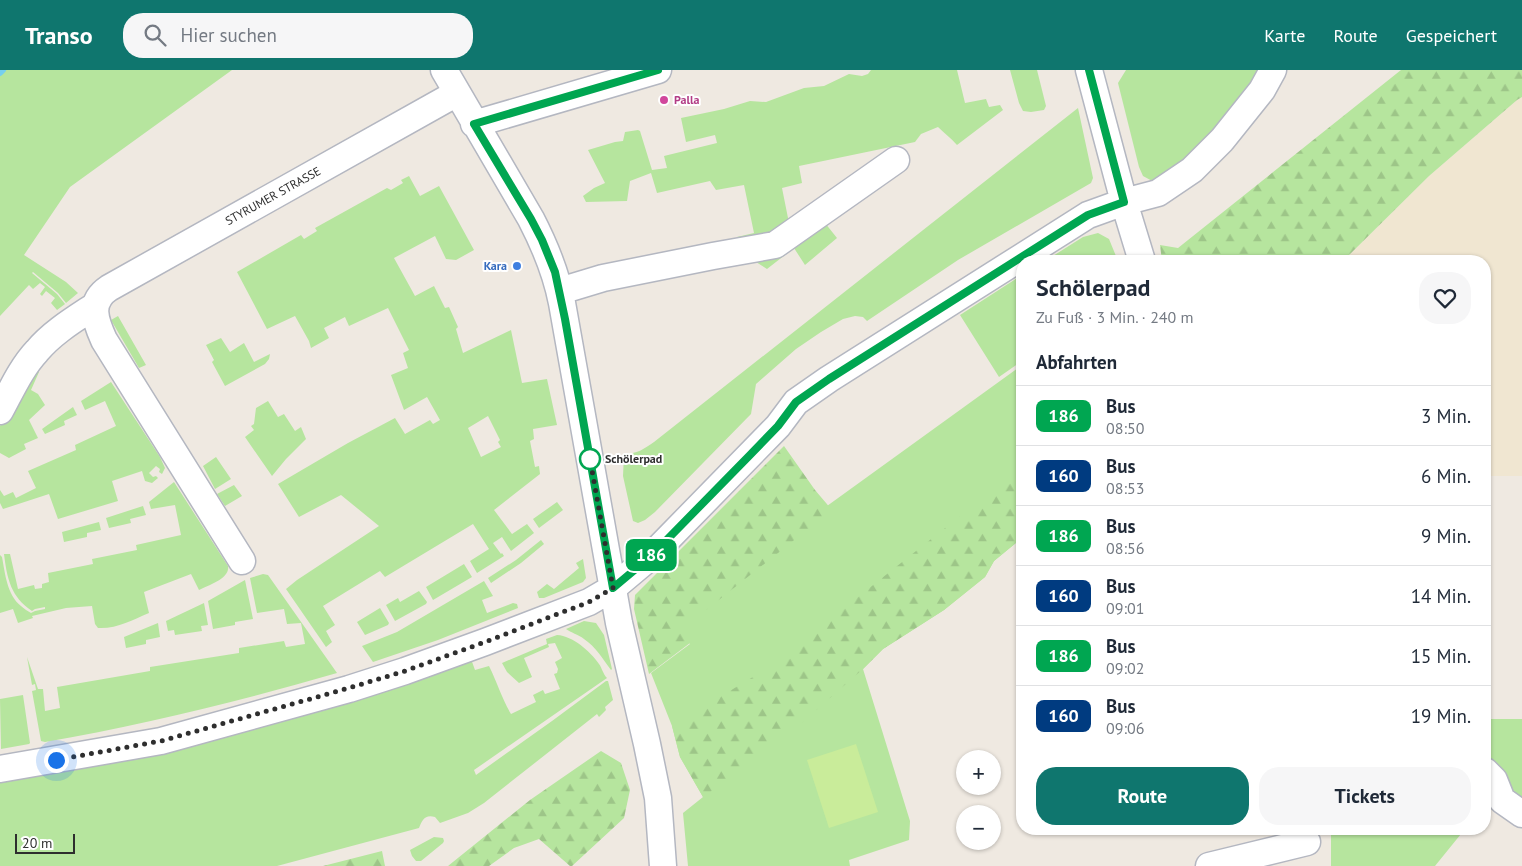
<!DOCTYPE html>
<html lang="de">
<meta charset="utf-8">
<style>
:root{--surface:#fff;--page:#f6f6f7;--text:#1f2937;--muted:#747a83;--line:#e0e1e3;--accent:#0f766e}
body{margin:0;font-family:"PT Sans",sans-serif;background:var(--page);color:var(--text);height:100vh;display:flex;flex-direction:column;font-size:19px;white-space:nowrap}
*{box-sizing:border-box;margin:0}
p{font-size:16px;color:var(--muted)}
.icon{flex:none;width:28px;height:28px;fill:none;stroke:currentColor;stroke-width:2;stroke-linecap:round;stroke-linejoin:round}
.map{position:relative;flex:1;overflow:hidden}
.panel{position:absolute;left:1016px;top:185px;width:475px;height:580px;display:flex;flex-direction:column;background:var(--surface);border-radius:20px;box-shadow:0 1px 4px #0004}
.panel>*{flex:none}
.badge{padding:0 10px;border-radius:8px;font-size:18px;line-height:32px}
.fabs{position:absolute;left:956px;top:680px;display:grid;gap:10px}
.fabs a{display:grid;place-items:center;width:45px;height:45px;border-radius:50%;background:var(--surface);box-shadow:0 1px 4px #0004;font-size:25px}
.scale{position:absolute;left:15px;bottom:12px;width:60px;box-sizing:border-box;padding-left:5px;border:2px solid #2e2e2e;border-top:0;font-size:14px;line-height:18px;white-space:nowrap;color:#2e2e2e;-webkit-text-stroke:4px #fff;paint-order:stroke}
.you{position:absolute;width:25px;height:25px;margin:-12px;border:4px solid #fff;border-radius:50%;background:#1a73e8;box-shadow:0 0 0 8px #1a73e833}
.map>.badge{position:absolute;translate:-50% -50%;box-shadow:0 0 0 2px #fff}
h2{padding:0 20px;font-size:19px;line-height:45px}
.round{display:grid;place-items:center;flex:none;width:52px;height:52px;border-radius:20px;background:var(--page)}
.summary{display:flex;align-items:center;justify-content:space-between;height:85px;padding:0 20px}
h1{font-size:24px;font-weight:800;line-height:38px}
.primary-button{display:flex;gap:10px;margin-top:auto;padding:10px 20px}
.primary-button a{flex:1;height:58px;border-radius:20px;background:var(--accent);color:#fff;font-size:20px;font-weight:800;line-height:58px;text-align:center}
.primary-button a+a{background:var(--page);color:var(--text)}
ul{padding:0;list-style:none}
li{display:flex;align-items:center;gap:15px;height:60px;padding:0 20px;border-top:1px solid var(--line)}
li div{flex:1}
li b{display:block;font-size:19px}
li em{font-style:normal}
li .badge{min-width:55px;font-weight:700;text-align:center}
header{display:flex;align-items:center;gap:30px;box-sizing:border-box;height:70px;padding:0 25px;background:var(--accent);color:#fff}
header strong{font-size:24px}
nav{display:flex;gap:28px;margin-inline-start:auto;font-size:18px}
.search{width:350px;height:45px;background:var(--page);display:flex;align-items:center;gap:12px;box-sizing:border-box;padding:0 18px;border-radius:20px;color:var(--muted);font-size:19px}
.map>svg:first-child{display:block}
.education{fill:#f0e6d1}
.green{fill:#b6e59e;fill-rule:evenodd}
.forest{fill:url(#forest-firs)}
.pitch{fill:#c9ec9a}
.lines{fill:none;stroke-linecap:round;stroke-linejoin:round}
.stream{stroke:#75cff0;stroke-width:6}
.minor-casing{stroke:#b4b7c1;stroke-width:29}
.minor{stroke:#fff;stroke-width:26}
.line-casing{stroke:#fff;stroke-width:11}
.line{stroke:#00a651;stroke-width:8}
.walk{stroke:#2e2e2e;stroke-width:5;stroke-dasharray:0 9}
.hotel-dot{fill:#d1479c;stroke:#fff;stroke-width:2}
.shop-dot{fill:#3f7fe0;stroke:#fff;stroke-width:2}
.stop-dot{fill:#fff;stroke:#00a651;stroke-width:2.5}
.labels{text-anchor:middle;stroke-width:4;stroke-linejoin:round;paint-order:stroke}
.hotel-label{font-size:12px;font-weight:bold;fill:#b23c85;stroke:#fff;text-anchor:start}
.street-label{font-size:12px;fill:#2e2e2e;stroke:#fff}
.shop-label{font-size:12px;font-weight:bold;fill:#366cbe;stroke:#fff;text-anchor:end}
.stop-label{font-size:12px;font-weight:bold;fill:#2e2e2e;stroke:#fff;text-anchor:start}
</style>
<header>
<strong>Transo</strong>
<div class="search"><svg class="icon" aria-label="search" viewBox="0 0 24 24"><circle cx="10" cy="10" r="6"/><path d="M15 15l6 6"/></svg>Hier suchen</div>
<nav><a>Karte</a><a>Route</a><a>Gespeichert</a></nav>
</header>
<div class="map">
<svg width="1522" height="796" viewBox="0 0 1522 796">
<defs>
<pattern id="forest-firs" width="22" height="20" patternUnits="userSpaceOnUse" patternTransform="scale(1.25)"><rect width="22" height="20" fill="#b6e59e"/><path d="M5 1l3.5 6h-7zM16 11l3.5 6h-7z" fill="#9dc588"/></pattern>
</defs>
<rect width="100%" height="100%" fill="#efe9e1"/>
<!-- education -->
<path class="education" d="M1522,27v379h-37v-215h-142l86,-85 88,-76z"/>
<!-- green -->
<path class="green" d="M0,0h232l-162,117 -46,68 42,27 12,11 -12,10 -8,-10 -25,-21 -1,1 25,21 8,10 -8,6 -6,-7 4,-5 -9,-7 -4,5 -2,-2 5,-7 -5,-4 -7,6 -4,-4 -29,31z
M871,0h86l8,33 21,-4 3,8 11,-2 3,5 -46,35c-6,-7 -12,-11 -19,-18l-17,7 -6,8 -116,24 3,17 -20,5 10,50 29,-20 16,20 -32,27 -11,-17 -27,21 -27,-17 -3,-15 17,-4 -10,-48 -28,5 -6,-9 -53,12 -6,-20 -21,8 -3,20 -41,1 -3,-6 11,-8 11,-5 -17,-33 27,-8 8,-1 2,-9 13,-2 2,1 12,39 15,-2 -3,-12 53,-13 -2,-8 -29,7 -5,-24 43,-9 26,-8 16,1 38,-14 20,-2 25,-12 13,2 6,-2z
M1010,0h27l9,36 -2,4 -13,2 -8,-1 -4,-8z
M1126,0h136l-36,51 -53,51 -19,10 -11,-6 -4,-9 -21,-84z
M1078,38l15,70 -2,5 -133,77 -91,61 -4,-4 -8,-1 -12,3 -22,13 -25,17 -40,35 -5,30 -96,98 -10,8 -7,3 -5,-2 -10,-45 1,-22c13,0 20,-5 30,-12z
M409,106l11,20 19,-10 35,64 -18,10 -10,-1 -11,-23 -41,22 21,38 19,-10 11,22 4,-1 9,20 -2,2 7,24 48,-23 11,53 25,-4 10,46 -24,4 1,10 -4,2 5,26 4,-1 1,8 -46,36 18,24 15,-10 7,9 -23,18 -9,-14 -9,6 8,11 1,-1 2,3 -27,17 -7,-12 19,-12 -16,-25 -88,53 -5,-6 -57,35 12,19 -9,6 6,11 -6,5 -40,-58 11,-9 82,-54 -38,-31 -42,22 -21,-33 70,-41 47,-25 10,16 25,-14 3,4 7,-4 -13,-23 -23,13 -13,-35 17,-7 -5,-15 6,-3 -21,-42 -39,18 -4,-9 -21,11 5,10 -18,10 -2,-7 -14,-25 -28,13 -30,-57 64,-37 3,4 13,-8 -2,-3 72,-40 4,2 12,-7 -2,-3zM488,346l12,24 -2,2 3,5 -20,10 -13,-29z
M1098,163l11,6 9,22h-73l38,-24z
M1022,205v86l-23,16 -39,-62z
M118,246l28,49 -7,3 -28,-48z
M82,260l-41,29 -5,12 3,1 -8,18 7,4 7,11 -16,15 9,18 -14,6 2,5 -17,9 -9,-5v-27l40,-68z
M221,268l9,14 14,-9 10,19 16,-8 -1,5 -4,5 -40,22 -13,-24 2,-2 -8,-15z
M1022,295v173l-28,23 -9,16 -41,33 -61,39 -20,20 47,152 -1,19 -60,20 1,6h-162l-5,-53 20,-16 -23,-40 -8,-31 -21,-53 39,-29 -12,-13 149,-125z
M111,312l49,75 5,11 -3,6 -3,-2 1,-3 -4,-3 -7,7 4,4 3,-1 2,2 -6,5 -7,-2 -3,-10 -30,10 6,20 -60,18 -9,-25 -46,15 -3,-6v-13l4,6 9,-4 3,6 20,-10 -8,-17 48,-21 -1,-5 41,-19 -11,-25 -20,9 -4,-9z
M268,331l10,16 6,-3 11,17 6,-4 5,12 -20,20 -14,17 -27,-39 9,-7 -3,-4 3,-2 2,-16z
M73,337l4,8 -13,6 1,4 -20,9 -3,-5z
M216,387l15,22 -16,10 -12,-23z
M174,412l54,84c2,13 -20,19 -29,24l-8,-16 -47,18 5,21c-17,7 -32,16 -51,15l-3,-4 -3,-18 -26,2 -34,8 1,2 -15,5 -5,-14 -13,4v-58l2,2c3,16 5,38 19,49 3,3 7,5 10,7l4,-2 10,-2v-2l-10,2 -3,2c-21,-14 -25,-32 -28,-57h6l8,35 16,-4 1,4 7,-1v-4l7,-2 -1,-9 45,-9 -1,-5 45,-9 -1,-5 45,-10 -6,-30 -24,4 -2,-7z
M234,415l8,11 -17,10 -8,-12z
M557,432l6,8 -24,18 -6,-9z
M143,436l3,9 -16,4 1,4 -22,5 -3,-10z
M99,452l2,8 -14,3v4l-23,5 -2,-10z
M541,470l3,4 -23,19 -30,20 -3,-5 28,-18z
M583,489l3,19 -3,4 -39,16h-5l-2,-6 10,-8 7,5 25,-21 -3,-5z
M464,494l8,13 -39,23 -7,-13z
M263,504l5,1 69,98c-97,28 -194,52 -292,69l-4,-1 -9,-50 4,-1 -1,-6 -3,1 -5,-28 11,32h5l2,22 15,-3 -3,-21 93,-16v-4l89,-14v-5l45,-7 2,6 19,-3 -4,-21 -14,1 -3,-15 -27,4 -7,-35z
M245,510l8,39 -18,3v3l-22,4 -5,-28z
M484,511l9,15 -11,4 5,13 26,-10 4,1 1,4 -80,32 -65,22 -11,-16 35,-14z
M419,521l8,11 -1,2 -31,17 -9,-16 12,-7 2,4z
M204,533l4,22 -7,1 1,5 -27,4 -1,-5 -6,1 -2,-10z
M380,538l9,15 -1,2 -23,10 -8,-13z
M584,551l12,2 8,12 8,34 -1,1c-9,-12 -15,-23 -27,-31 -6,-5 -13,-6 -18,-10z
M158,553l2,14 -14,3v4l-20,4 -2,-11z
M557,565c16,1 33,16 42,29 3,4 4,10 8,14l-133,92 2,5 76,-54 54,-40h2l5,19 -8,7 1,3 -7,7 -2,-3 -113,89 -16,10 -28,10 -5,-6c-10,-3 -13,3 -16,11l-142,38h-277v-88l471,-119 4,11 14,-4c8,16 13,33 22,48l25,-12 -3,-7 10,-5 2,4 15,-5 -6,-15 3,-1 1,-4 -3,-7 7,-4 -7,-15 -7,1 1,3 -25,11 8,19 -13,6 -12,-11 -5,-9 45,-19 -1,-5z
M23,625l7,48 -1,1 -28,5 -1,-50z
M1489,649h33v93l-37,-44v-44z
M1331,759h134l-30,37h-104z
M434,767l9,1 1,3 -1,2 -22,18h-5l-4,-5 -2,-6z"/>
<!-- forest -->
<path class="forest" d="M1401,0h121v27l-5,3 -88,76 -86,85h-181l-2,-16 18,3z
M784,376l31,44 17,20 -151,120 9,13 -41,31 -15,-65 1,-14z
M1022,397v71l-28,23 -9,16 -41,33 -61,39 -20,20 -98,86 -62,42 -23,-40 -8,-31 99,-60z
M601,681l20,12 9,27 -6,28 -52,48h-2l-31,-27 -25,9 -25,18h-41l82,-66z
M382,781l3,15h-62z"/>
<!-- pitch -->
<path class="pitch" d="M856,674l22,68 -49,16 -22,-68z"/>
<g class="lines">
<!-- stream -->
<path class="stream" d="M0,3l3,-3"/>
<defs>
<path id="minor" d="M444,0l87,149c14,27 25,53 31,84l57,320 28,121 11,54 5,68
M1089,0l35,132 18,59
M474,54l184,-54
M560,221l43,-13 110,-22 62,-11 121,-85
M0,341c11,-20 21,-43 37,-60 16,-19 38,-32 59,-46
M242,491l-138,-221c-9,-20 -16,-38 5,-52l348,-195
M0,699l161,-28 188,-52 56,-18 80,-29 104,-40 24,-14 37,-31 128,-131 18,-24 33,-23 259,-164 36,-13 34,-9 34,-23 30,-30 40,-50 11,-20
M1485,701l9,9 8,20 20,14
M1209,796l98,-24"/>
</defs>
<!-- minor casing -->
<use href="#minor" class="minor-casing"/>
<!-- minor -->
<use href="#minor" class="minor"/>
</g>
<g class="lines">
<defs>
<path id="line" d="M658,0l-184,54 57,95 11,21 13,32 10,47 48,269 37,-31 99,-101 29,-30 18,-24 33,-23 259,-164 36,-13 -35,-132"/>
</defs>
<!-- line casing -->
<use href="#line" class="line-casing"/>
<!-- line -->
<use href="#line" class="line"/>
<!-- walk -->
<path class="walk" d="M56,690l105,-19 188,-53 56,-17 80,-29 104,-40 24,-14 -23,-129"/>
</g>
<!-- markers -->
<circle class="hotel-dot" cx="664" cy="30" r="5"/>
<circle class="shop-dot" cx="517" cy="196" r="5"/>
<circle class="stop-dot" cx="590" cy="389" r="10"/>
<g class="labels">
<!-- hotel labels -->
<g class="hotel-label">
<text x="674" y="34">Palla</text>
</g>
<!-- street labels -->
<g class="street-label">
<text transform="translate(273 126) rotate(-29)" y="4">STYRUMER STRASSE</text>
</g>
<!-- shop labels -->
<g class="shop-label">
<text x="507" y="200">Kara</text>
</g>
<!-- stop labels -->
<g class="stop-label">
<text x="605" y="393">Schölerpad</text>
</g>
</g>
</svg>
<div class="fabs">
<a>+</a>
<a>−</a>
</div>
<div class="scale">20 m</div>
<div class="you" style="left:56px;top:690px"></div>
<b class="badge" style="left:651px;top:485px;background:#00a651;color:#fff">186</b>
<section class="panel">
<div class="summary"><div><h1>Schölerpad</h1><p>Zu Fuß · 3 Min. · 240 m</p></div><a class="round"><svg class="icon" aria-label="heart" viewBox="0 0 24 24"><path d="M12 20l-8-8c-3-5 5-10 8-4 3-6 11-1 8 4z"/></svg></a></div>
<h2>Abfahrten</h2>
<ul>
<li><span class="badge" style="background:#00a651;color:#fff">186</span><div><b>Bus</b><p>08:50</p></div><em>3 Min.</em></li>
<li><span class="badge" style="background:#003b80;color:#fff">160</span><div><b>Bus</b><p>08:53</p></div><em>6 Min.</em></li>
<li><span class="badge" style="background:#00a651;color:#fff">186</span><div><b>Bus</b><p>08:56</p></div><em>9 Min.</em></li>
<li><span class="badge" style="background:#003b80;color:#fff">160</span><div><b>Bus</b><p>09:01</p></div><em>14 Min.</em></li>
<li><span class="badge" style="background:#00a651;color:#fff">186</span><div><b>Bus</b><p>09:02</p></div><em>15 Min.</em></li>
<li><span class="badge" style="background:#003b80;color:#fff">160</span><div><b>Bus</b><p>09:06</p></div><em>19 Min.</em></li>
</ul>
<div class="primary-button"><a>Route</a><a>Tickets</a></div>
</section>
</div>
